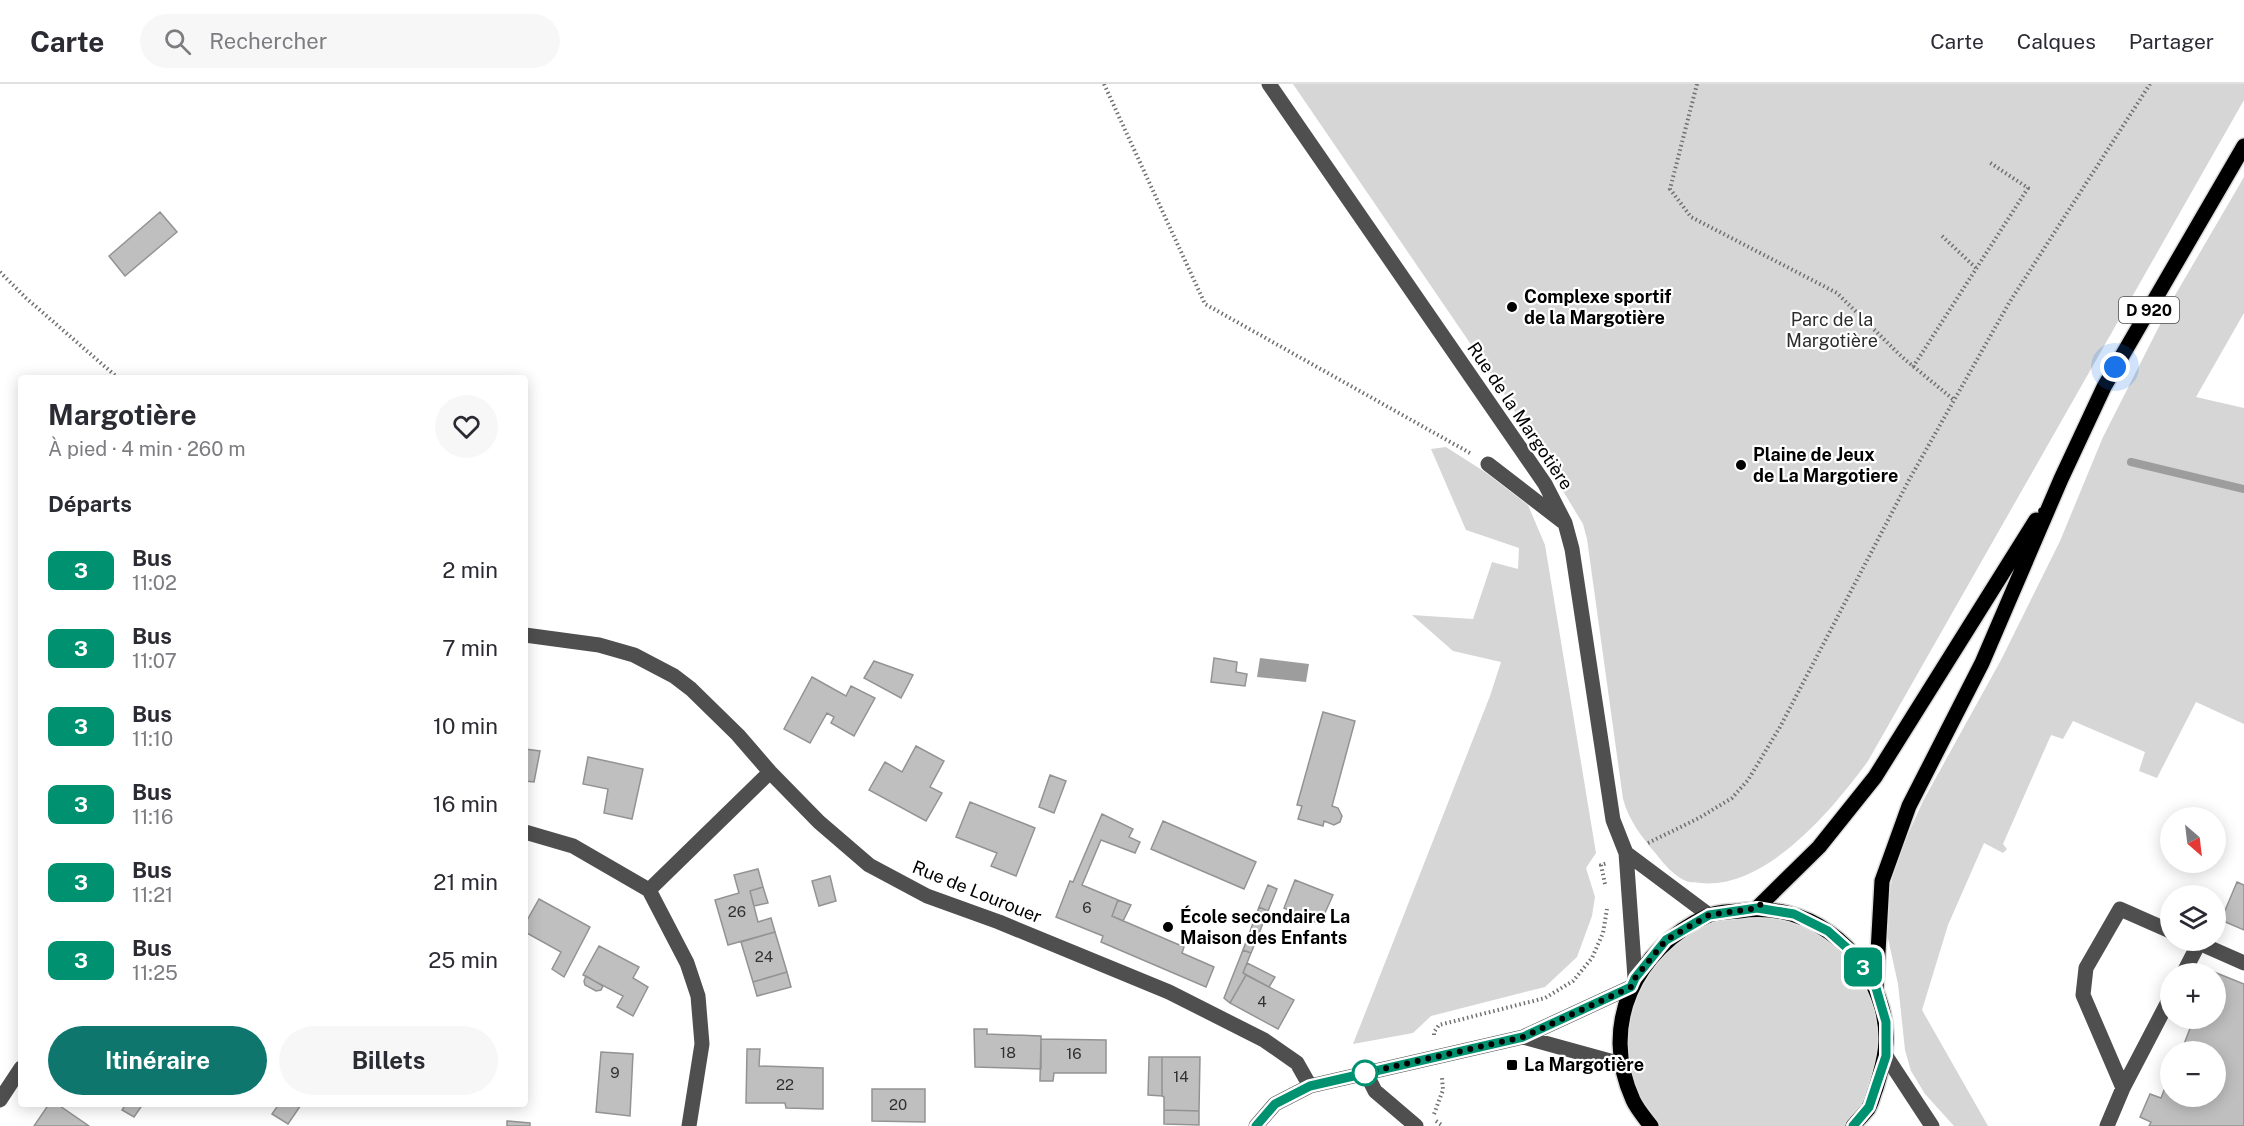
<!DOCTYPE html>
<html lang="fr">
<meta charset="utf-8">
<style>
:root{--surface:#fff;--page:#f7f7f7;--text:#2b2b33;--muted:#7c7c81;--line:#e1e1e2;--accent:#0f766e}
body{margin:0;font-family:"Public Sans",sans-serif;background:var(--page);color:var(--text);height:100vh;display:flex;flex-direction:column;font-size:22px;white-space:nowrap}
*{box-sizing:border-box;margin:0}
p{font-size:20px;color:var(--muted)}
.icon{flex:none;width:33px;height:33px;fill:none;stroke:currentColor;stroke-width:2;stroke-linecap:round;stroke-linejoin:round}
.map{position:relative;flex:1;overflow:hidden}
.side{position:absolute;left:18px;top:291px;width:510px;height:732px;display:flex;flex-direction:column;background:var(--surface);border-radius:6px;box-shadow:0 3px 15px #0003}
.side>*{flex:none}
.badge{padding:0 12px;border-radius:9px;font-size:21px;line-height:39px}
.needle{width:39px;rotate:152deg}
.fabs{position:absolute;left:2160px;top:723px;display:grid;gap:12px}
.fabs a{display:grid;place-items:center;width:66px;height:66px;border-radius:50%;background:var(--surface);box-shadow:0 3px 15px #0003;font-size:30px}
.you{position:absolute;width:30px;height:30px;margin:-15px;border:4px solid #fff;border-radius:50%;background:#1a73e8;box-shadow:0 0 0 9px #1a73e833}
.map>.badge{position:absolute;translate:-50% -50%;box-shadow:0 0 0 3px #fff}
h2{padding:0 30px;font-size:22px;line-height:54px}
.round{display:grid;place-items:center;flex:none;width:63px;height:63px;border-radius:32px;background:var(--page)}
.overview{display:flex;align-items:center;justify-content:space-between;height:102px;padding:0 30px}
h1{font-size:28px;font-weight:700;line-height:45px}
.cta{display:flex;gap:12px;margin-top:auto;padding:12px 30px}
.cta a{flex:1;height:69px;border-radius:36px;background:var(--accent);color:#fff;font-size:24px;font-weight:700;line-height:69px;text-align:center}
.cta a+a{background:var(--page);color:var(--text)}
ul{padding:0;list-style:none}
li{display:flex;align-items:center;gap:18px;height:78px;padding:0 30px}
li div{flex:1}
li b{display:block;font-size:22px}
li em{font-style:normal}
li .badge{min-width:66px;font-weight:700;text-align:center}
header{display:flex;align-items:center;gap:36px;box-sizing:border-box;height:84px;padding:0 30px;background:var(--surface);border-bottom:2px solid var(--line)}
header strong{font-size:28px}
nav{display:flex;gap:33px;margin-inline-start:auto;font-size:21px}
.search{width:420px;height:54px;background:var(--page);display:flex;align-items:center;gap:15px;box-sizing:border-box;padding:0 21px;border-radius:33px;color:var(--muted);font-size:22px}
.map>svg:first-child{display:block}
.green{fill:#d6d6d6}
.water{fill:#9d9d9d}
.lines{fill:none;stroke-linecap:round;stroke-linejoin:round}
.stream{stroke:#9d9d9d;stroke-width:8}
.building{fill:#bfbfbf;stroke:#939393;stroke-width:1.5}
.major-casing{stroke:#dbdbdb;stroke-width:18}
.path{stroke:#717171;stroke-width:4;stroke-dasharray:1.5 3;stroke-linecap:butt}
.minor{stroke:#4f4f4f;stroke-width:15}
.major{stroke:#000;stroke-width:15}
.line-casing{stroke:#fff;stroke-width:14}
.line{stroke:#009270;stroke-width:9}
.walk{stroke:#000;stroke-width:6;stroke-dasharray:0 10.8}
.poi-dot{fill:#000;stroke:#fff;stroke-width:2}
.stop-dot{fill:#fff;stroke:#009270;stroke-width:3}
.labels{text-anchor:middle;stroke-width:4.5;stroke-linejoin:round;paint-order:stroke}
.number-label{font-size:15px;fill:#303030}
.shield{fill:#fff;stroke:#4c4c4c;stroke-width:1.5}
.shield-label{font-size:16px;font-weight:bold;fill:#000}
.poi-label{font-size:18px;font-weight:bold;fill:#000;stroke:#fff;text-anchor:start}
.park-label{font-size:18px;fill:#2d2d2d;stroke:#fff}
.street-label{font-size:18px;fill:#000;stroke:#fff}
</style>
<header>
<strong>Carte</strong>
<div class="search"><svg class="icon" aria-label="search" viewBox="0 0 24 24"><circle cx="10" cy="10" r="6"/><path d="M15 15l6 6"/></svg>Rechercher</div>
<nav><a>Carte</a><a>Calques</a><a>Partager</a></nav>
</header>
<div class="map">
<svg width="2244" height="1042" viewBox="0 0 2244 1042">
<rect width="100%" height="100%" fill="#fff"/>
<!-- green -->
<path class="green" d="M1293,0h951v16l-376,661c-35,48 -102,129 -168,122 -4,-1 -10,0 -14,-2 -11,-4 -23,-18 -30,-27 -14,-17 -27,-33 -33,-55l-36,-260 -4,-15 -83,-137z
M2244,93v136l-48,84 48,11v316l-48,-22 -39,76 -18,-7 6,-19 -72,-31 -10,18 -12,-4 -48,109 4,5 -4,4 -19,-10 -36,82 -26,85 66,116h-34l-29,-32 -14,-23 -6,-21 -7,-66 -11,-50 2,-40 7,-33 27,-60 78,-141 59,-119 43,-104 71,-140z
M1446,363l39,25 43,33 17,40 51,308 -10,15 9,29 -3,19 -15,41 -32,30 -114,29 -18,17 -60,11 137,-348 11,-34 -48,-11 -41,-36 61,4 19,-57 26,7 1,-21 -53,-18 -35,-81z
M1757,824l71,23 48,57 10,68 -33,70h-202l-30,-62 14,-86 74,-63z"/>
<!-- water -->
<path class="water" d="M1260,574l49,6 -3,18 -49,-5z"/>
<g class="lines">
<!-- stream -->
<path class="stream" d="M2131,378l113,27"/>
</g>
<!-- building -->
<path class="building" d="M160,128l17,20 -52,44 -16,-20z
M1214,574l23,4 -1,10 11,2 -2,12 -34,-4z
M874,577l39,14 -12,23 -37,-20z
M812,593l34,19 5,-10 24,12 -21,38 -23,-13 3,-6 -7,-4 -17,30 -26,-14z
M1323,628l32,9 -23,85 6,2 4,8 -2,6 -6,3 -10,-4 -1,5 -25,-7 4,-13 -5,-1z
M916,662l28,15 -14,26 12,6 -16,28 -57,-31 16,-28 17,10z
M525,665l15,2 -6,31 -9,-1z
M588,673l55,12 -11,50 -28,-6 4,-24 -25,-5z
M1050,691l16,6 -12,32 -15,-6z
M970,718l65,26 -19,48 -25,-10 6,-13 -41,-16z
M1102,730l31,15 -4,8 11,5 -5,11 -34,-13 -19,45 36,15 -6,16 72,31 -2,6 32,14 -8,20 -105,-45 2,-6 -47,-19 14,-36 3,1z
M1163,737l93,41 -12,27 -93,-40z
M758,785l5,18 -13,4 8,31 13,-4 4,14 -47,13 -13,-45 24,-7 -5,-18z
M830,792l6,25 -17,5 -7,-25z
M1295,796l38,15 -13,29 -36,-16z
M2237,798l7,3v45l-23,-10z
M1268,801l9,4 -9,22 -9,-4z
M763,803l5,16 -14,3 -4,-15z
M539,815l51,28 -26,50 -12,-8 9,-17 -36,-20v-8z
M1118,816l13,5 -8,16 -11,-5z
M1259,823l9,4 -17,42 -8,-3z
M775,848l12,40 -34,10 -12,-40z
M599,862l40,21 -6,11 15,9 -15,29 -16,-9 6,-11 -40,-21z
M1243,866l8,3 -8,20 3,2 -16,28 -6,-5z
M1247,879l28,14 -6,10 -26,-14z
M787,888l4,15 -34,9 -4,-14z
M2214,888l30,12v142h-95l2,-4 -11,-5 10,-23 11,4 9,-23v21h46v-44h-35l13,-34h22v-44z
M1246,891l48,25 -16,29 -48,-26z
M586,892l17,10 -2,4 -5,1 -11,-6 -1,-4z
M974,945h13v5l54,2v33l-66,-2z
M1041,955l65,1v33h-52l-1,8h-13z
M747,965h13l-1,17 64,2v41l-37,-1 -1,-5h-39z
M601,968l32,2 -3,62 -34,-4z
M1149,973h13v39l-14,-1z
M1162,973h38l-1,54 -35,-1v-13l-2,-1z
M872,1005h53v33l-53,-1z
M49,1020h8l32,22h-55z
M126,1020h17l-9,13 -12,-7z
M279,1020l22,1 -13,19 -16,-10z
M1164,1026l35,1v14l-35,-1z
M507,1037l23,2v3h-23z"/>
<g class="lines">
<defs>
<path id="major" d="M1757,824l62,-61 56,-70 161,-257
M1876,904l6,-107 27,-75 73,-143 79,-184 43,-92 140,-241
M1651,1042c-6,-8 -14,-17 -18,-26 -34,-75 2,-151 74,-184 9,-4 22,-4 32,-5 67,-10 125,34 143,97 8,31 3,51 -6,80 -3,7 -4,15 -8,21 -5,6 -10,11 -15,17"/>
</defs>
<!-- major casing -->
<use href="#major" class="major-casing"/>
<!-- path -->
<path class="path" d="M1104,0l101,220 265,149
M1697,0l-27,105 21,28 146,76 65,64 52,43
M1942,152l35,33
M0,188l26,26 92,80
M1913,283l115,-179 -39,-26
M1648,759l51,-25 33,-20 16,-18 32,-53 129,-247 100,-177 141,-219
M1605,800l-4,-19 6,-2
M1434,951v-3l5,-7 106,-27 28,-17 19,-23 11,-25 4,-24
M1434,1030l9,-24 -1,-12
M1436,1037l7,5"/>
<!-- minor -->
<path class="minor" d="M1269,0l276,400 20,39 7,26 41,271 13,33 9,125
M1488,380l74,57
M525,551l74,10 35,10 40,21 17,13 47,46 32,37 49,50 50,43 58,31 72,26 170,70 95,48 33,23 13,23
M525,748l48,14 76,44 38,73 11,33 4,48 -13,82
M1626,769l83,62
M649,806l121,-118
M2192,856l52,23
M2183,890l16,-31
M1523,953l98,27
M1886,972l46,70
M1366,989l9,18 41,35
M2123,1004l47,-90
M0,1016l21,-32
M1256,1042l19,-22 35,-18 213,-49 108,-50
M2107,1042l16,-38 -40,-93 3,-27 34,-59 50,22"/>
<!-- major -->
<use href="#major" class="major"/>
</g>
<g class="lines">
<defs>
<path id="line" d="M1256,1042l19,-22 35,-18 213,-49 108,-50 4,-9 31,-38 43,-25 48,-7 37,6 34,17 28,25 20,32 10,34v34l-17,51 -16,19"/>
</defs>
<!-- line casing -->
<use href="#line" class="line-casing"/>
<!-- line -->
<use href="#line" class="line"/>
<!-- walk -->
<path class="walk" d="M1365,989l158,-36 108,-50 4,-9 31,-38 43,-25 48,-7 62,-61 56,-70 186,-298 43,-92 11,-20"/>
</g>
<!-- markers -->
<g class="poi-dot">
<circle cx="1512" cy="223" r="6"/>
<circle cx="1741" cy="381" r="6"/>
<circle cx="1168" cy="843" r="6"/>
<rect x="1506" y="975" width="12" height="12" rx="3"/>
</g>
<circle class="stop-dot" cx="1365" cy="989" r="12"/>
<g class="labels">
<!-- number labels -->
<g class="number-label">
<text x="1087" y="829">6</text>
<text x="737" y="833">26</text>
<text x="764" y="878">24</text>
<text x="1262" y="923">4</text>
<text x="1008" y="974">18</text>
<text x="1074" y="975">16</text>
<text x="615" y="994">9</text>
<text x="1181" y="998">14</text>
<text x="785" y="1006">22</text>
<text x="898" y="1026">20</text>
</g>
<!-- shield labels -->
<rect class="shield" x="2119" y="213" width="60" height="26" rx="4.5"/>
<g class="shield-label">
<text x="2149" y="232">D 920</text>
</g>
<!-- poi labels -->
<g class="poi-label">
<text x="1524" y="219">Complexe sportif<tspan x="1524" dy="21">de la Margotière</tspan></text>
<text x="1753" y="377">Plaine de Jeux<tspan x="1753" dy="21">de La Margotiere</tspan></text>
<text x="1180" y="839">École secondaire La<tspan x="1180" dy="21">Maison des Enfants</tspan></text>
<text x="1524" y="987">La Margotière</text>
</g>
<!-- park labels -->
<g class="park-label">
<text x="1832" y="242">Parc de la<tspan x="1832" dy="21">Margotière</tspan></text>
</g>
<!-- street labels -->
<g class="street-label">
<text transform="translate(1520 332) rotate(56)" y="6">Rue de la Margotière</text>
<text transform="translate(977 808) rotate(22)" y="6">Rue de Lourouer</text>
</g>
</g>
</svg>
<div class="fabs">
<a><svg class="needle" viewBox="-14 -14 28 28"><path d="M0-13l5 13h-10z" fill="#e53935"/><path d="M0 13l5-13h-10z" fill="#7c7c81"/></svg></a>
<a><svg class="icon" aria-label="layers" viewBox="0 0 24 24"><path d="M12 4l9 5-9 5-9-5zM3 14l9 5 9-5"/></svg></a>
<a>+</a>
<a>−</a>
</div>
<div class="you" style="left:2115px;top:283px"></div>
<b class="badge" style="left:1863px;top:883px;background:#009270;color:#fff">3</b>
<section class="side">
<div class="overview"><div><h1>Margotière</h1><p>À pied · 4 min · 260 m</p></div><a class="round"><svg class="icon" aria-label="heart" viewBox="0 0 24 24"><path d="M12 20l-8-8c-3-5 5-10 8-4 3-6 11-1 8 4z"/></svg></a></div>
<h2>Départs</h2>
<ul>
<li><span class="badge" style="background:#009270;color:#fff">3</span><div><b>Bus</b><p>11:02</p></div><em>2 min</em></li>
<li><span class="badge" style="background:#009270;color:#fff">3</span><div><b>Bus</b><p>11:07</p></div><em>7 min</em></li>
<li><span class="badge" style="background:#009270;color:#fff">3</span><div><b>Bus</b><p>11:10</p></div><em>10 min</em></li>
<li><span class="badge" style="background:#009270;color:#fff">3</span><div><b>Bus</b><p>11:16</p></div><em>16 min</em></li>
<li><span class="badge" style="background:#009270;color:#fff">3</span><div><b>Bus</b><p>11:21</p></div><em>21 min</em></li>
<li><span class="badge" style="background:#009270;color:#fff">3</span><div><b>Bus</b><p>11:25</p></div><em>25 min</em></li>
</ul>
<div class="cta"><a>Itinéraire</a><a>Billets</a></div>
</section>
</div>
